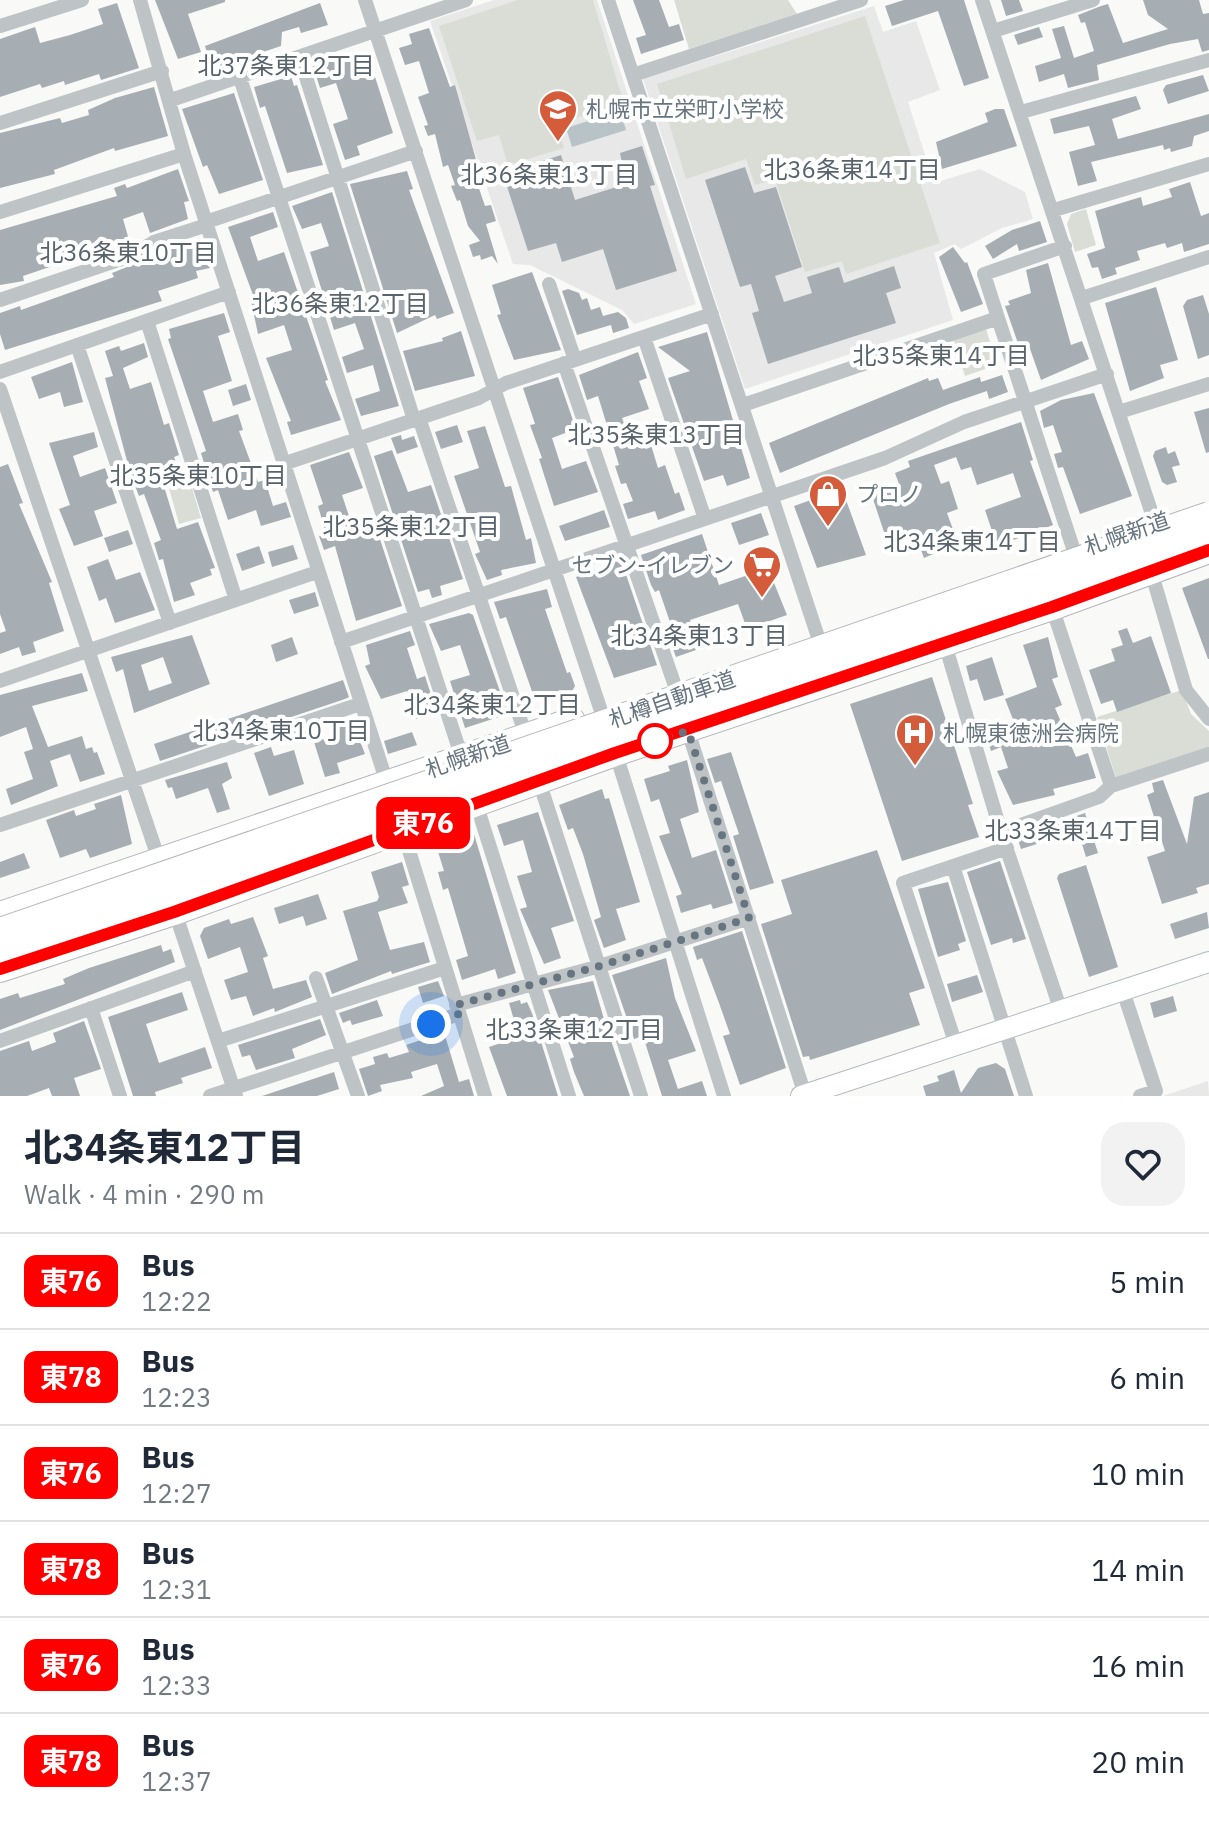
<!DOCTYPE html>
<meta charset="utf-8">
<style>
:root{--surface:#fff;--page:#f2f2f3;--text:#1f2937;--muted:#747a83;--line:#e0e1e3}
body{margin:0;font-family:"IBM Plex Sans","Noto Sans JP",sans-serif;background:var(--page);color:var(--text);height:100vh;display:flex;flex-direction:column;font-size:30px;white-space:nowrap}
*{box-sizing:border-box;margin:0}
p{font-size:26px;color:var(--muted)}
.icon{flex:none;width:44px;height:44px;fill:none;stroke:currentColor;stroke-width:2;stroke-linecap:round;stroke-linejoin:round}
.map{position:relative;height:1096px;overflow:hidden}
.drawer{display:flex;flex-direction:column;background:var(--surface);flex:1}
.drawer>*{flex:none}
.badge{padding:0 16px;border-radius:12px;font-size:28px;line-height:52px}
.you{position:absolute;width:40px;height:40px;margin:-20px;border:6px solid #fff;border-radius:50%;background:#1a73e8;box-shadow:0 0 0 12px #1a73e833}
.map>.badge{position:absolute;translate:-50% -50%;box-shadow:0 0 0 4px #fff}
.round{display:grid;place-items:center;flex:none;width:84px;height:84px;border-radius:24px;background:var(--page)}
.headline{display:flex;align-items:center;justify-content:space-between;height:136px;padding:0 24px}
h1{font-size:38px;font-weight:700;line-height:60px}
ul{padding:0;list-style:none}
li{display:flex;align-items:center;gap:24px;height:96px;padding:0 24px;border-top:2px solid var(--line)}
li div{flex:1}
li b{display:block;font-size:30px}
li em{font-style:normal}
li .badge{min-width:88px;font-weight:700;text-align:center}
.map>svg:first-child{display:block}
.built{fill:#e7e8e7}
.green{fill:#d9ddd6}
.water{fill:#b7c3c6}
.building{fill:#a6aeb3;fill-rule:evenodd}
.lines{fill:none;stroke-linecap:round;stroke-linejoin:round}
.secondary-casing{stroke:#b3b9bd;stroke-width:22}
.highway-casing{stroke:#b4b8bb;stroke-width:28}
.street{stroke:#bec3c6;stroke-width:14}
.secondary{stroke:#fff;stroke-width:20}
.highway{stroke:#fff;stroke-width:26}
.highway-bridge-casing{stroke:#b4b8bb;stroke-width:28;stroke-linecap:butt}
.highway-bridge{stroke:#fff;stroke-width:26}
.line-casing{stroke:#fff;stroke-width:18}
.line{stroke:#f00;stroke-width:12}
.walk{stroke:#66757f;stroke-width:8;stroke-dasharray:0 14.4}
.stop-dot{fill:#fff;stroke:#f00;stroke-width:4}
.labels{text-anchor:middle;stroke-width:8;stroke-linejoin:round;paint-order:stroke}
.poi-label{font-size:22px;fill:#66757f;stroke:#fff;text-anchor:start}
.street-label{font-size:22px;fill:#66757f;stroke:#fff}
.neighbourhood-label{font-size:24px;fill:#58636b;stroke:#fff}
</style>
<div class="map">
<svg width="1209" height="1096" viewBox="0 0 1209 1096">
<rect width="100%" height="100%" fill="#f9f9f7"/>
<!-- built -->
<path class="built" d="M494,0h103l99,304 -62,20 -12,-14 -92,-45 -17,-1 -83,-243z
M874,6l9,26 33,-11 24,69 -32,12 26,81 46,-14 45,23 8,27 -31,9 -41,21 -6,-5 -21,9 19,67 -208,69 -102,-310z
M1208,1081l1,15h-46z"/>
<!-- green -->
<path class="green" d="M518,0h75l31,104 -67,19 7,25 -56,17 -9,-30 -22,6 -38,-115z
M674,0h114l9,14 -108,35z
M865,16l75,227 -94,31 -4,-13 -37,11 -30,-93 -20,6 -9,-26 -60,20 -29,-95z
M1086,209l10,36 -21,7 -8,-28 4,-10z
M986,329l11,36 -32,11 -12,-37z
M190,481l11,37 -22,6 -10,-36z
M1182,690l9,24 18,17v20l-92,30 -20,-64z"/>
<!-- water -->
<path class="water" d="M620,111l6,19 -54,17 -6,-19z"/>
<!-- building -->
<path class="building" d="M155,0h70v2l-37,12 13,38 -23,7z
M633,0h26l10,27 10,-3 5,16 -43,14 -5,-16 10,-3z
M904,0h60l25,78 -25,8 -26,-75 -46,15 -7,-20z
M1001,0h18l4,11 -17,5z
M1143,0h56l4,14 6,-1v37l-7,2 -4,-13 -28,5 -73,21 2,15 -31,8 -4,-14 -25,8 -4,-16 26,-8 -9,-29 12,-3 10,32 20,-7 -9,-29 -4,1 -3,-8 23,-9 7,-2 15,39 45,-14 -20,-14z
M117,3l22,65 -38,12 -2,-6 -34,11 -1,-4 -22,7 -2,-4 -40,13v-58l35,-12 5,16 30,-8 33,-11 -5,-15z
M320,3l8,22 -27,8 -2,-6 -17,5 -1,14 -69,23 -7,-23z
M1039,27l4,10 -25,8 -4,-10z
M429,28l21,59 5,-2 22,78 -6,2 14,41 6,-1 5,16 -10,3 12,40 -6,-8 -11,4 -1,-5 -7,2 -4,-12 11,-4 -12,-15 -8,-26 -3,1 -6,-15 4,-1 -7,-20 -5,2 -8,-33 -7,2 -4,-10 4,-1 -10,-28 11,-4 -10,-32 -14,4 -6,-17 13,-4 -3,-10z
M358,55h10l25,78 -36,13 3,9 -15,5 -12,-36 15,-5 -12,-36 -16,5 -7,-22z
M1203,75l6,16 -41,13 -5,-14 3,-5z
M291,76l3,10 3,-1 26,80 -36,8 -22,-67 -5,2 -6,-21z
M154,87l14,49 -53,15 -1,-3 -60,22 1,4 -55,14v-55l60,-15 2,5 27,-8 -1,-5 27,-12z
M234,93l29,87 -44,14 -12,-29 -4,2 -21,-58z
M1136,96l5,13 -29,10 6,20 91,-25v17l-15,5 -2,10 -21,6 -1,-4 -6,2 -1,-5 -72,17 6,19 -19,5 -9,-34 26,-7 -6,-19 -35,8 -4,-15z
M995,109h9l13,37 -75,23 -6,-27 52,-20 -3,-9z
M642,146l13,39 -5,1 27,85 -61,19 -13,-41 -41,13 -6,-19 -28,8 -25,-77 58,-19 14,45 51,-16 -6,-31z
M745,167l9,26 22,-6 26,80 -27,9 9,26 28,-9 -5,-16 32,-10 5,16 50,-17 7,22 -15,5 10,30 -128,41 -16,-51 7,-2 -8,-27 -11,3 -35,-107z
M178,169l11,32 -5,1 4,17 -38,14 -7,-21 -20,7 6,21 -106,36 1,5 -24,4v-55l117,-34 -3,-8 11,-4 2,4z
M407,171l6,18 -4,1 45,123 -17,6 -2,-4 -38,18 -47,-149z
M1190,182l11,34 8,-3v31l-25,8 -2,-9 -15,5 -2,-5 -28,8 3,9 -25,8 2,6 -15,5 -4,-12 -6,1 -5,-14 18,-6 -10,-37 46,-14 2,9 29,-9 -3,-8z
M332,192l67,214 -38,10 -6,-17 25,-8 -7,-26 -26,8 -5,-16 22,-8 -9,-26 -21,7 -24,-78 19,-6 -8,-23 -19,6 -10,-23z
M273,212l5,15 -28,10 8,24 26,-9 44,128 -3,1 16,39 -50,15 -4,-13 4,-1 -25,-63 26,-8 -8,-25 -26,9 -8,-38 3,-1 -25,-68z
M1040,221l7,21 -28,9 -2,-7 -24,15 -8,-13 27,-16z
M200,238l10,30 -14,3 2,7 -40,13 4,10 -157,49 -5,-16v-21l20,-7 1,4 93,-33 -2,-4 45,-18 1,-4z
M953,247l12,16 2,-1 16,42 -22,8 -22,-55z
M1048,263l23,82 11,-4 7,18 -48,21 -12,-34 -9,3 -15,-43 5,-1 -2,-4 23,-8 -5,-23z
M532,272l29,78 -47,10 -17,-45 4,-1 -9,-29z
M1156,287l22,73 -18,5 4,13 -34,13 -25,-88z
M568,289l11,4 3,7 5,-2 4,12 9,-3 3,9 15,-4 8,6 3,10 -16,5 -2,-8 -34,10 -15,-44z
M1203,295l6,19v41l-11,4 -15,-53 4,-6z
M224,313l6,19 -12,4 14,45 -29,10 10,31 25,-8 5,16 -4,1 19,51 7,-2 8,26 13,-4 5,15 -30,9 -5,-16 -28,10 -10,-30 -5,2 -12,-39 5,-2 -38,-112 3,-1 -2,-9z
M461,331l14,45 -60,15 -12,-40 40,-10 -1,-3z
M707,332l43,146 -23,8 -4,-11 -19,6 -36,-103 22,-7 -32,-24z
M144,343l4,14 -25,11 7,21 21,-7 13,43 5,-2 10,32 -5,2 7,20 -18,6 14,46 21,-7 17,46 -5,1 2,6 -22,8 5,12 -21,7 -11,-43 -4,1 -5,-17 7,-3 -17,-46 -5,2 -8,-20 -26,-98 8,-2 -8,-25 14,-5 2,5z
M638,352l9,26 -8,3 10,28 -27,9 7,19 35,-10 4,13 -17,5 7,23 7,-3 10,29 4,-2 6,18 -27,10 -3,-9 -27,8 -5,-15 10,-3 -7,-18 -5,1 -6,-18 4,-1 -21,-69 -11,4 -8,-25z
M72,362l11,40 -19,5 -4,-15 -21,7 -8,-22z
M1002,375l6,17 -19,7 -2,-8 -38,13 -169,69 -11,-30 159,-65 1,3 9,-3 5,12 37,-13 1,5z
M558,377l18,52 -24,9 10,31 24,-8 12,31 -44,14 -15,-47 3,-1 -12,-33 5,-1 -12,-36z
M246,384l5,16 -18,6 -5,-16z
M1094,393l38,103 -52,18 -17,-47 -5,1 -4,-14 8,-2 -9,-27 -9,3 -4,-17 21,-11z
M1209,408v44l-3,1 -12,-41z
M1021,422l12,38 -3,1 23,64 -56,21 -12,-36 36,-13 -8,-24 -36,12 -6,-18 -10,3 -5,-13 -22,8 7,19 8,-3 9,28 -11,4 11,30 -34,15 -10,-26 -27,9 -16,-48 28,-9 -4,-11 15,-6 -2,-6z
M457,425l6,17 -22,7 -6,-17z
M485,426l20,61 6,-1 15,54 5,-2 5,25 -35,7 1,5 -15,5 -12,-26 5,-2 -26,-76 25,-8 -12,-37z
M94,432l4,15 -25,9 7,21 25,-9 12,35 -23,8 9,25 -29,10 -15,-37 11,-4 -21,-62z
M401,435l1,5 12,-4 4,11 -21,7 -6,-16z
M1166,447l2,7 7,-3 5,14 -8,2 5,15 -10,3 -5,-3 -9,-26 2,-5z
M392,450l16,42 23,-7 32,94 -23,7 2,9 -10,3 -3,-9 -11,3 -44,-136z
M349,452l14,36 -21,7 10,30 21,-7 29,88 -46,15 -21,-75 -11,4 -5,-14 7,-2 -8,-28 5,-2 -13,-39z
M8,464l15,39 -4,1 33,78 -3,1 15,48 -31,11 3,10 -14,4 -3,-9 -19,7v-21l6,-2 -6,-17v-147z
M842,489l24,66 -49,13 -23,-62z
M604,510l6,17 -45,14 -6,-15z
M761,513l8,22 -30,10 -8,-22z
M128,530l5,14 -24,8 -5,-14z
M702,534l17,51 49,-17 19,47 -40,14 -9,-25 -48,16 6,30 -20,7 -11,-30 6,-2 -12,-35 -4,2 -4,-7 -10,-30z
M293,545l5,14 -26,8 -4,-15z
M259,546l6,17 -23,8 -6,-17z
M108,559l8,21 24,-8 15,38 -40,13 -9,-25 -7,3 -12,-34z
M621,560l36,105 -43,13 -38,-101z
M1209,578v81h-1l-26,-71z
M547,589l5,18 -7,2 22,64 3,-1 5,14 -4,7 -36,7 -29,-83 -6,2 -6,-17z
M315,592l4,14 -25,8 -5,-14z
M469,613l4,2 35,99 -43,14 -15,-47 20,-6 -10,-30 -19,6 -12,-27z
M1127,628l6,15 18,-7 20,57 -54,19 -4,-12 -12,4 -12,-34 26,-9 -4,-12 12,-4 -5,-14z
M410,631l5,14 -8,3 10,31 8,-3 12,37 -21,6 -9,-28 -26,8 -16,-33 5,-2 -4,-19z
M192,635l18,49 -76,29 -11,-44 -7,3 -5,-15zM163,657l9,26 -23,8 -8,-26z
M292,637l6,17 -22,8 -5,-17z
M1048,637l10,40 -6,2 10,26 -7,3 21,49 12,-4 8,25 -43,11 2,6 -42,10 -16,-34 11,-3 -7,-21 -10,4 -6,-19 29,-10 -9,-23 32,-12 -14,-42z
M992,657l12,38 -20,6 -7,-22 -7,2 -4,-15z
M82,673l6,18 -56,15 16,41 34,-11 4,13 6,-2 2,6 3,-1 8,22 -25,8 -10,-28 -20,7 8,25 -47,19 -5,-16 27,-10 -9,-27 9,-3 -7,-22 -26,10v-42z
M932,677l41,127 -5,1 11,32 -77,24 -52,-157z
M343,680l6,17 -4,2 -185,62 -6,-17z
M351,717l14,37 -28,9 3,10 -15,4 -11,-35 22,-7 -4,-11z
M412,732l5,13 -29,9 -4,-13z
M271,747l3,9 20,-6 10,34 -35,12 -15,-43z
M731,752l43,131 -24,7 -17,-54 6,-2 -18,-53 -6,2 -8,-24z
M687,760l12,52 -19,7 12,39 24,-8 17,53 -20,6 -2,-5 -30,9 -5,-17 6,-2 -23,-58 11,-3 -11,-34 -8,3 -7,-23 26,-8 -2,-5z
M227,762l5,16 -10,6 8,25 -13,4 -9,-25 -32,11 -4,-12 -4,1 -3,-8z
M1163,780l24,64 7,-47 15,-5v92l-13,4 2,5 -36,11 -15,-47 18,-6 -18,-56 7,-3 -2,-9z
M602,789l3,10 4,-1 31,104 -24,7 10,31 -22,8 -10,-28 7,-3 -18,-63 -10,-26 -5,2 -9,-25z
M121,795l11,49 -42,14 -4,-9 -26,9 -14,-38 28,-10 2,6 20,-7 -2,-5z
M538,812l36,109 -23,7 10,30 -17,6 -24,-55 7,-2 -10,-31 15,-4 -9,-32 -19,6 -7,-21z
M1085,813l13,40 -12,4 -8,-26 -57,18 -4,-12z
M474,834l42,139 -18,6 -3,-10 -33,11 -6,-20 12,-4 -20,-68 -5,2 -5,-18 6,-1 -8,-26z
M877,850l48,138 -16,5 11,32 -110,35 -1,-4 -6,1 -42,-133 31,-10 -11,-34z
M24,853l6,15 -30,10v-16z
M1000,861l26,78 -13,4 -1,-5 -21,7 -24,-73z
M402,862l7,23 -7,2 6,16 -30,9 12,38 34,-8 6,20 -38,12 -1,-3 -59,23 -7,-21 33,-13 -15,-49 34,-10 2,-4 -8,-25z
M1086,865l32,102 -29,10 -32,-99 2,-4z
M948,882l18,59 -8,3 2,6 -22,7 -20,-68z
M318,894l9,25 -21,7 -3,-10 -24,8 -5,-16z
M1207,912l2,16 -34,11 -5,-15z
M253,917l15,39 -5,2 10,31 33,-9 6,17 -37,15 -1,-4 -21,8 -7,-20 -15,4 -7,-20 24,-8 -8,-25 -32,12 -8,-23 4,-8 25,-9 2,5z
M742,931l44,137 -46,17 -17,-49 7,-2 -11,-31 -17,-45 -5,2 -4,-13z
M161,945l2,7 8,-3 4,13 -175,68v-31l18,-6 2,5 45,-14 -2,-5 26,-11z
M666,958l9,40 21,53 -28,9 10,29 24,-8 5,15h-45l-19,-60 -9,3 -22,-64z
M977,975l6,17 -31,10 -5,-18z
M438,981l6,15 -21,7 -5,-16z
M593,981l13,45 24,70h-46l-10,-24 -4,-13 4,-2 -26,-67z
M182,992l6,18 -42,14 13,39 46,-16 7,21 -31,10 2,5 -28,9 1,4h-23l-25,-79z
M1173,996l4,15 -23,7 -4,-15z
M377,1000l6,16 -31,9 -2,-5 -7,3 -4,-10z
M520,1000l1,4 6,-2 5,11 26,83h-51l-18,-49 30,-10 -10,-34z
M320,1019l6,16 -34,14 3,9 -39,12 -6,-15 -8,2 -4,-12z
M84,1021l17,48 -27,9 6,18h-28l-3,-8 -22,8h-27v-45l29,-10 3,10 24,-9 -3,-9z
M444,1032l15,50 10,-3 5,17h-53l23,-10 -7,-22 -26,8 2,6 -33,7 2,6 -14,5 -9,-27 16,-5 -2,-7 14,-4 2,5 20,-6 -3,-7z
M996,1063l9,6 9,27h-88l-3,-10 16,-5 -2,-5 17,-6 7,23 17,-25z
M334,1072l5,17 -22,7h-55z"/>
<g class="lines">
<defs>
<path id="secondary" d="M801,1096l408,-134"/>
<path id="highway" d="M0,915l572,-194
M0,969l174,-57 441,-159 437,-146 157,-57"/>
</defs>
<!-- secondary casing -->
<use href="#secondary" class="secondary-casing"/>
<!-- highway casing -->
<use href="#highway" class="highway-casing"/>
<!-- street -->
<path class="street" d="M140,0l44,154 203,629
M365,0l242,729
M608,0l210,637
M982,0l173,523
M0,26l82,-26
M993,31l100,-31
M300,58l114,362
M633,75l228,-75
M240,78l222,680
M171,100l295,-100
M1021,112l188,-52
M0,123l162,-52
M1054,210l155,-46
M0,212l184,-58
M206,222l210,-71
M549,284l26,76
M1082,298l127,-41
M0,300l133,-45 21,-13 53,-17
M998,318l76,233
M147,321l89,279
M644,337l61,182
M77,345l93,278
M564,363l111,323
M0,372l229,-80
M0,389l161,477
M743,405l255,-87 -14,-44 81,-28
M1119,412l90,-28
M419,418l107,318
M283,464l196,-66 27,-15 206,-69
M1151,571l35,119 23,29
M1052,607l59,179
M341,642l544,-184 79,-36 143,-48
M945,644l56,188 60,179
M0,681l317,-109
M688,731l117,364
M614,748l110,348
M539,781l102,315
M476,803l93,293
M0,825l360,-121
M403,831l82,265
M1001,832l98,-35 12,-11 98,-32
M953,866l73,230
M174,909l62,187
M316,978l42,118
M1123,991l33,100 -16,5
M456,1005l144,-39 149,-48
M91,1008l29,88
M0,1041l195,-70
M218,1041l227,-73
M956,1045l-53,-162 104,-35
M210,1096l249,-82"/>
<!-- secondary -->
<use href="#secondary" class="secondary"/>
<!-- highway -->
<use href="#highway" class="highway"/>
<defs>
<path id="highway-bridge" d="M0,931l1209,-416
M0,951l1209,-416"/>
</defs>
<!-- highway-bridge casing -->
<use href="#highway-bridge" class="highway-bridge-casing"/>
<!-- highway-bridge -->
<use href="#highway-bridge" class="highway-bridge"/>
</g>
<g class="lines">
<defs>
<path id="line" d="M0,969l174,-57 441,-159 437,-146 157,-57"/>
</defs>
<!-- line casing -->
<use href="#line" class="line-casing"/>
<!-- line -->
<use href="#line" class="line"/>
<!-- walk -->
<path class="walk" d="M431,1024l28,-10 -3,-9 144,-39 149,-48 -61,-187 -33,10"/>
</g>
<!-- icons -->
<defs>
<symbol id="school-pin" viewBox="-11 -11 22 30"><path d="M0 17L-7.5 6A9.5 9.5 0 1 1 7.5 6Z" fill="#d45c3b" stroke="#fff"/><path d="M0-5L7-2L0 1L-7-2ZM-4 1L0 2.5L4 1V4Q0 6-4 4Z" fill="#fff"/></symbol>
<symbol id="shop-pin" viewBox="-11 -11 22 30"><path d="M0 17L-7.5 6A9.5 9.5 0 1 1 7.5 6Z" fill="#d45c3b" stroke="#fff"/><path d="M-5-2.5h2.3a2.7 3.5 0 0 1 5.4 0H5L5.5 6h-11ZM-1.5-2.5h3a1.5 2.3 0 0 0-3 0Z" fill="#fff"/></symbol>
<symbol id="supermarket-pin" viewBox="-11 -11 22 30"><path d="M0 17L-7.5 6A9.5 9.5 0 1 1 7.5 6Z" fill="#d45c3b" stroke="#fff"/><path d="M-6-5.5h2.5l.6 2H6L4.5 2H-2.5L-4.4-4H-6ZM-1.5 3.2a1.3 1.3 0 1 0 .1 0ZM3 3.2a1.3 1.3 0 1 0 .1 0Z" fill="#fff"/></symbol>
<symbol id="hospital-pin" viewBox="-11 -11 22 30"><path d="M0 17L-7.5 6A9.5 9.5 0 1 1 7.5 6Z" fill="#d45c3b" stroke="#fff"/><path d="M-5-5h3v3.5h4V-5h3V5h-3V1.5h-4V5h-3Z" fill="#fff"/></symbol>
</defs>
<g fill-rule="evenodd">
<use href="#school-pin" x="536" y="87" width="44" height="60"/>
<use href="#shop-pin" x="806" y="472" width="44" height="60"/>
<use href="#supermarket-pin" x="740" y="543" width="44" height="60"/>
<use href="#hospital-pin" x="893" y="711" width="44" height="60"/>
</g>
<!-- markers -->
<circle class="stop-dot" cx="655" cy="741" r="16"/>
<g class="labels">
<!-- poi labels -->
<g class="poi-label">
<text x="586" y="117">札幌市立栄町小学校</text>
<text x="856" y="502">プロノ</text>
<text x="734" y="573" text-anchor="end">セブン-イレブン</text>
<text x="943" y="741">札幌東徳洲会病院</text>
</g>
<!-- street labels -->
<g class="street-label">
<text transform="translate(1127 533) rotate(-19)" y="8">札幌新道</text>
<text transform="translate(672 699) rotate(-19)" y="8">札樽自動車道</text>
<text transform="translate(468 756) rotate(-19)" y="8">札幌新道</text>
</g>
<!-- neighbourhood labels -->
<g class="neighbourhood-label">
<text x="286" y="74">北37条東12丁目</text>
<text x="852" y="178">北36条東14丁目</text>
<text x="549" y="183">北36条東13丁目</text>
<text x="128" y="261">北36条東10丁目</text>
<text x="340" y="312">北36条東12丁目</text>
<text x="941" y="364">北35条東14丁目</text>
<text x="656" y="443">北35条東13丁目</text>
<text x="198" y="484">北35条東10丁目</text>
<text x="411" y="535">北35条東12丁目</text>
<text x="972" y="550">北34条東14丁目</text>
<text x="699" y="644">北34条東13丁目</text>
<text x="492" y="713">北34条東12丁目</text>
<text x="281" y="739">北34条東10丁目</text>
<text x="1073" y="839">北33条東14丁目</text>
<text x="574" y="1038">北33条東12丁目</text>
</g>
</g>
</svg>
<div class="you" style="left:431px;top:1024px"></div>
<b class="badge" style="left:423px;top:823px;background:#f00;color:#fff">東76</b>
</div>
<section class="drawer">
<div class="headline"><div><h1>北34条東12丁目</h1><p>Walk · 4 min · 290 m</p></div><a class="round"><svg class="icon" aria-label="heart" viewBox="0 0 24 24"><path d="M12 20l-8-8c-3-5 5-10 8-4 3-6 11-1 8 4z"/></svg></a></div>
<ul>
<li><span class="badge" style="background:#f00;color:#fff">東76</span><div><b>Bus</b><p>12:22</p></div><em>5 min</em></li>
<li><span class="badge" style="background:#f00;color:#fff">東78</span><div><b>Bus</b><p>12:23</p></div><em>6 min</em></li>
<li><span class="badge" style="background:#f00;color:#fff">東76</span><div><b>Bus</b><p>12:27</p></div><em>10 min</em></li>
<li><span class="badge" style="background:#f00;color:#fff">東78</span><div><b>Bus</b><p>12:31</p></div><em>14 min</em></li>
<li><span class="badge" style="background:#f00;color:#fff">東76</span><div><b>Bus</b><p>12:33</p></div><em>16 min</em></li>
<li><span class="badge" style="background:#f00;color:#fff">東78</span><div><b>Bus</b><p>12:37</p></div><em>20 min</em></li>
</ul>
</section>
